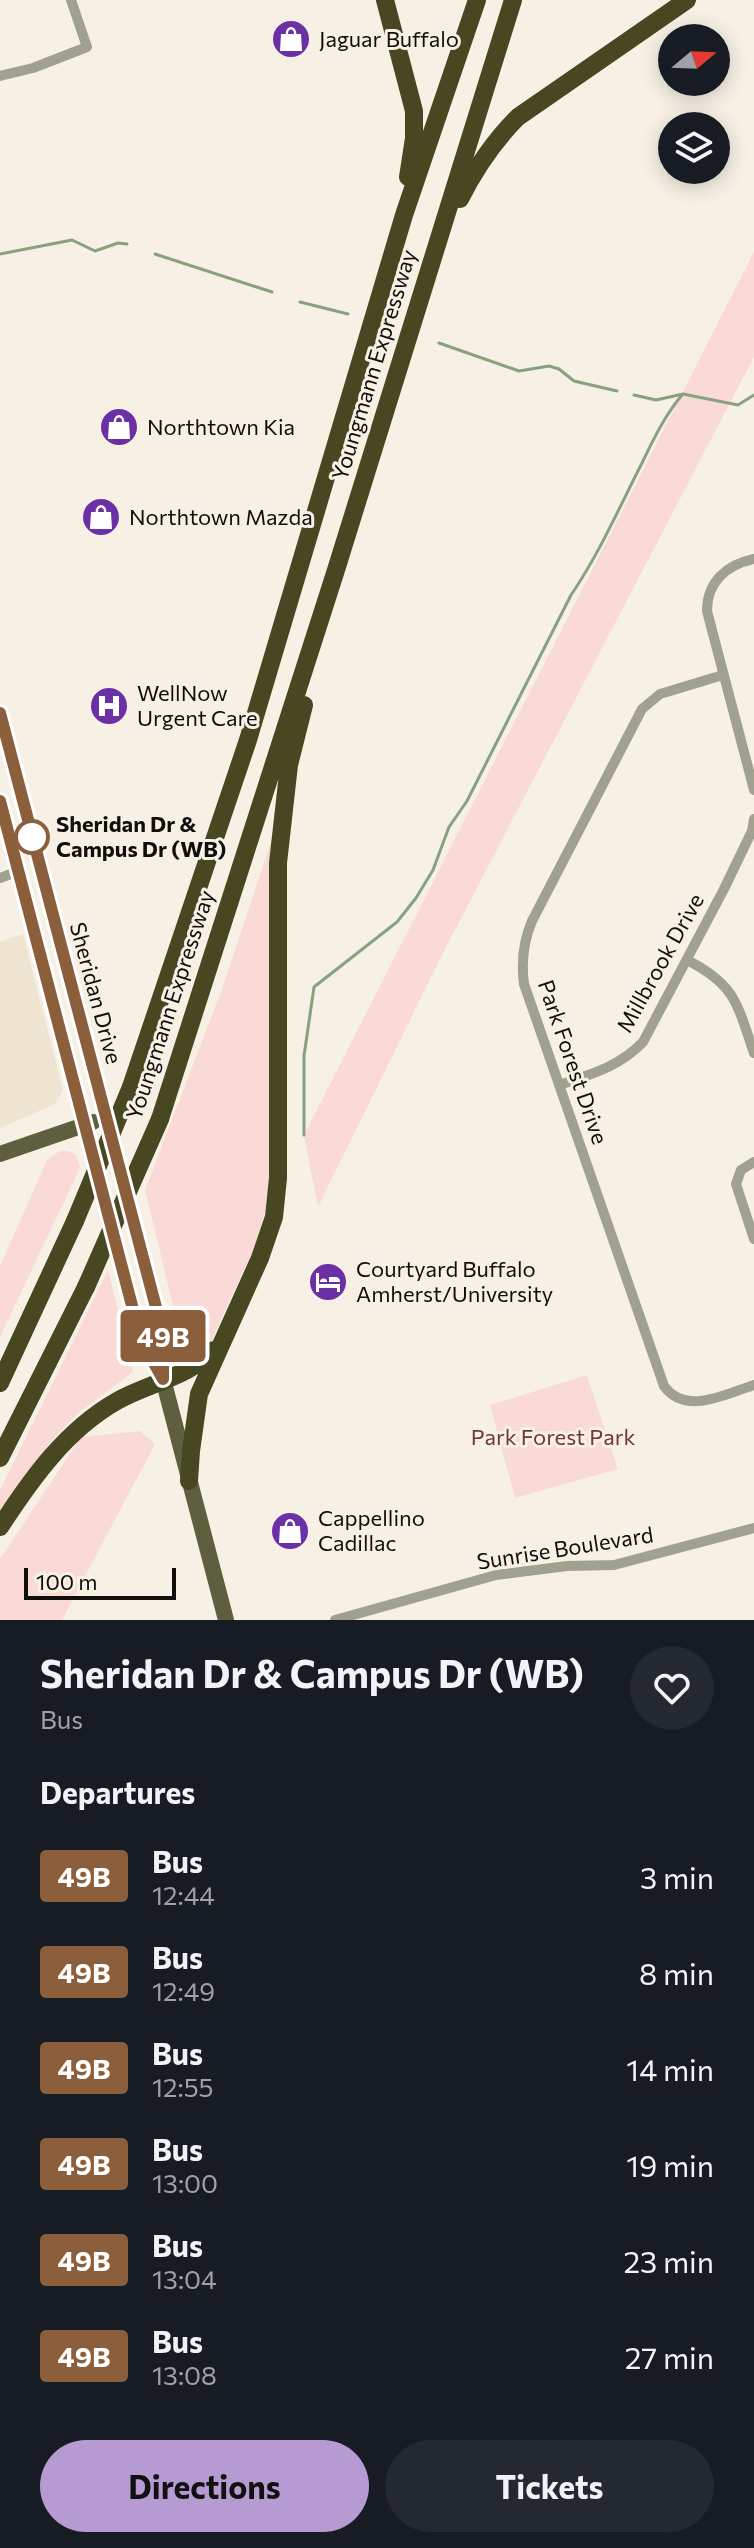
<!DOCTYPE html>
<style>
:root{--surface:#171b24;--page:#242831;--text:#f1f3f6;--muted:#9ea1a6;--accent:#b59bd2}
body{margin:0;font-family:Commissioner,sans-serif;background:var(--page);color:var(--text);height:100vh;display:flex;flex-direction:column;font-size:30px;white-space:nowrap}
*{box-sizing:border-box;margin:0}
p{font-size:26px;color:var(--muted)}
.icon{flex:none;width:44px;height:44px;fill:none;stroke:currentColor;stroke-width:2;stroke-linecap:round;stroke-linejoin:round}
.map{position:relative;height:1620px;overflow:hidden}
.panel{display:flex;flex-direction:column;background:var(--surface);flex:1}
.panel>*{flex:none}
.badge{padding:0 16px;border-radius:6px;font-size:28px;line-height:52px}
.needle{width:52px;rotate:71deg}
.fabs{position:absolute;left:658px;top:24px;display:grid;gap:16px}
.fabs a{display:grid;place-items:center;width:72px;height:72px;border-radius:50%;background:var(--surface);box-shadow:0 4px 20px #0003;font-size:40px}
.scale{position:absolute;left:24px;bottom:20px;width:152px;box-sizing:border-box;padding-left:8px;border:4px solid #110f0b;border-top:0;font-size:22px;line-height:28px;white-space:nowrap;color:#110f0b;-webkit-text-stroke:6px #f7f1e5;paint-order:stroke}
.map>.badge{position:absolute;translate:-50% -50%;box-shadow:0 0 0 4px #fff}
h2{padding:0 40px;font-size:30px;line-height:72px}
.round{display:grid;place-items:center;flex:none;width:84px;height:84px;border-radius:42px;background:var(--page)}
.head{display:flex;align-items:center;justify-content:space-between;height:136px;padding:0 40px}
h1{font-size:38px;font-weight:700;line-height:60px}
.action{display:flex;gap:16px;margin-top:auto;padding:16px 40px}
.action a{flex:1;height:92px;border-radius:48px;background:var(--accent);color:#111;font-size:32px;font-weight:700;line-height:92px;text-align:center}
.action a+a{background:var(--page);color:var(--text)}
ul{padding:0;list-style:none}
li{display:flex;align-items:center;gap:24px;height:96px;padding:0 40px}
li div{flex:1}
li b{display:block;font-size:30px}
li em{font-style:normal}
li .badge{min-width:88px;font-weight:700;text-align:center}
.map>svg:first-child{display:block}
.built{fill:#eee4d1}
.green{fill:#fadad6}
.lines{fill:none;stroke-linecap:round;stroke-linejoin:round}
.stream{stroke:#88a27e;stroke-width:3}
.minor{stroke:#a0a18f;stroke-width:10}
.primary{stroke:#5e5f3e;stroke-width:16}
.motorway{stroke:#474821;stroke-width:18}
.motorway-bridge{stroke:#474821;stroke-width:18}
.line-casing{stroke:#fff;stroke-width:18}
.line{stroke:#8b5e3c;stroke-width:12}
.stop-dot{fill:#fff;stroke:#8b5e3c;stroke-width:4}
.labels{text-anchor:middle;stroke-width:6;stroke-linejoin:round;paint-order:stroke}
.poi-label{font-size:22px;fill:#110f0b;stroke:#f7f1e5;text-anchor:start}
.street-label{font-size:22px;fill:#110f0b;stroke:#f7f1e5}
.stop-label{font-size:22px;font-weight:bold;fill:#110f0b;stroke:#f7f1e5;text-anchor:start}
.park-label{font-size:22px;fill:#733531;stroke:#f7f1e5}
</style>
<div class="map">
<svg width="754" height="1620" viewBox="0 0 754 1620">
<rect width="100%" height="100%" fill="#f7f1e5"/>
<!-- built -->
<path class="built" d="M23,934l40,156 -8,14 -55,24v-186z"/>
<!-- green -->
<path class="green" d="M754,252v105l-310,594 -126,256 -14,-72z
M275,829l-4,364 -17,55 -49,106 -11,8 -9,-7 -40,-165 77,-201z
M60,1151h9l7,4 4,13 -80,169v-71l47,-106z
M108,1270l25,102 -57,43 -28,30 -48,72v-27z
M587,1375l31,94 -103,29 -25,-93z
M140,1431l15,13 -93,176h-62v-61l81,-122z"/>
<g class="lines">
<!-- stream -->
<path class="stream" d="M0,254l72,-14 23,11 23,-8 9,1
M155,254l117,38
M300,302l48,12
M439,343l80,28 30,-5 10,3 15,12 43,10
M634,395l22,5 27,-6 55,11 16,-10
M304,1135v-79l10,-69 83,-65 19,-24 17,-28 16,-43 18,-26 104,-206c28,-41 48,-87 71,-132 11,-23 24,-50 41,-69"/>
<!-- minor -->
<path class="minor" d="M0,76l33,-8 54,-21 -16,-47
M754,559c-28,6 -47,23 -47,52l47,179
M723,675l-63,19 -18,15 -110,212c-9,21 -11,40 -8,63l140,402c22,30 61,8 90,-1
M0,878l18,-7
M687,960c49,25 50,44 67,93
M559,1085c32,-11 60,-18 84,-43l81,-153 28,-58 2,-12
M754,1162l-13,8 -5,14 18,55
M335,1620l161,-45 71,-9 47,-1 140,-37"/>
<!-- primary -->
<path class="primary" d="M0,713l163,621v43
M0,801l141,539 22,39 63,241
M0,1154l93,-32"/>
<!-- motorway -->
<path class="motorway" d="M385,0l29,111v27l-6,39
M460,199c15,-30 34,-58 58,-82l169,-117
M131,1087l117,-347 156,-525 73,-215
M160,1119l176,-549 177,-570
M0,1383l75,-162
M0,1458l86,-171
M189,1481l2,-30 8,-57 61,-136 14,-41 4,-39v-315l11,-98 15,-60
M0,1527c32,-49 66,-97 117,-126 32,-18 72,-24 97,-51"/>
<!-- motorway-bridge -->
<path class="motorway-bridge" d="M75,1221l56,-134
M86,1287l74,-168"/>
</g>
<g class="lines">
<defs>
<path id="line" d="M0,713l163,621v45l-22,-39 -141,-539"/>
</defs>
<!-- line casing -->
<use href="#line" class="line-casing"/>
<!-- line -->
<use href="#line" class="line"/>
</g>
<!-- icons -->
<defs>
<symbol id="shop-disc" viewBox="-11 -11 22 22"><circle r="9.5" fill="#6b30a6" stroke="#f7f1e5"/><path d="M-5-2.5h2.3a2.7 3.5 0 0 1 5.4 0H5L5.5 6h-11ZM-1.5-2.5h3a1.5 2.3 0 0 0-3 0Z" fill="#fff"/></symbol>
<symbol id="hospital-disc" viewBox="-11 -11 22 22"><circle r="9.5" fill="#6b30a6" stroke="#f7f1e5"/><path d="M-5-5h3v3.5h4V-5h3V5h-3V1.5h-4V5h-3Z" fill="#fff"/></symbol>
<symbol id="hotel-disc" viewBox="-11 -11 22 22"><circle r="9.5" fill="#6b30a6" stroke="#f7f1e5"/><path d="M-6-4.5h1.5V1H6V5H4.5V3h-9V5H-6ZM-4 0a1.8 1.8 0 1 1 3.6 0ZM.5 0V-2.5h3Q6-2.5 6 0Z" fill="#fff"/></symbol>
</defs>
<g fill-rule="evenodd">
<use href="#shop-disc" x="269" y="17" width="44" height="44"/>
<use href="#shop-disc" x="97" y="405" width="44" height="44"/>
<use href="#shop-disc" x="79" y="495" width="44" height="44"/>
<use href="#hospital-disc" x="87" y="684" width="44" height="44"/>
<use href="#hotel-disc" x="306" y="1260" width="44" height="44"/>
<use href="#shop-disc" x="268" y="1509" width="44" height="44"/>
</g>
<!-- markers -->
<circle class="stop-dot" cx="32" cy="837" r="16"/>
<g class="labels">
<!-- poi labels -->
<g class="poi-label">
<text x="319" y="47">Jaguar Buffalo</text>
<text x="147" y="435">Northtown Kia</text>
<text x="129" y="525">Northtown Mazda</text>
<text x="137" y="701">WellNow<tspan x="137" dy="25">Urgent Care</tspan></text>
<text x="356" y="1277">Courtyard Buffalo<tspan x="356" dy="25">Amherst/University</tspan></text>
<text x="318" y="1526">Cappellino<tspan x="318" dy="25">Cadillac</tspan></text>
</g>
<!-- street labels -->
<g class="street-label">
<text transform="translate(374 365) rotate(-73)" y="8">Youngmann Expressway</text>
<text transform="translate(660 963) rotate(-61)" y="8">Millbrook Drive</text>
<text transform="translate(96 993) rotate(75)" y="8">Sheridan Drive</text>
<text transform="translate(170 1005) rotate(-72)" y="8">Youngmann Expressway</text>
<text transform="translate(573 1062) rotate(71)" y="8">Park Forest Drive</text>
<text transform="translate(565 1548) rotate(-9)" y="8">Sunrise Boulevard</text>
</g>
<!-- stop labels -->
<g class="stop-label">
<text x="56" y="832">Sheridan Dr &amp;<tspan x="56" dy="25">Campus Dr (WB)</tspan></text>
</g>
<!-- park labels -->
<g class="park-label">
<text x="553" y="1445">Park Forest Park</text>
</g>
</g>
</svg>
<div class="fabs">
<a><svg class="needle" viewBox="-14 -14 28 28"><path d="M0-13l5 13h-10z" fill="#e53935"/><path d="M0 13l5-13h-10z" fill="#9ea1a6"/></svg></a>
<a><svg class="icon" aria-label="layers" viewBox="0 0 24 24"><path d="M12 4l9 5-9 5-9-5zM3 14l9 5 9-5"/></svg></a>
</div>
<div class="scale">100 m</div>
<b class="badge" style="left:163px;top:1336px;background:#8b5e3c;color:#fff">49B</b>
</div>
<section class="panel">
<div class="head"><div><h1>Sheridan Dr &amp; Campus Dr (WB)</h1><p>Bus</p></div><a class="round"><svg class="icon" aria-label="heart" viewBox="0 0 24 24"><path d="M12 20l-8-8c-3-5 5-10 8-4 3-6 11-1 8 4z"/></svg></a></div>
<h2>Departures</h2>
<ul>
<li><span class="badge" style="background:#8b5e3c;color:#fff">49B</span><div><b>Bus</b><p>12:44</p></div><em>3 min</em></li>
<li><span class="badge" style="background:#8b5e3c;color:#fff">49B</span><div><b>Bus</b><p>12:49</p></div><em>8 min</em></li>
<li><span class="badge" style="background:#8b5e3c;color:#fff">49B</span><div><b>Bus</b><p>12:55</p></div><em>14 min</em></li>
<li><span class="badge" style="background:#8b5e3c;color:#fff">49B</span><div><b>Bus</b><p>13:00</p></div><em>19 min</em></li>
<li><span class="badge" style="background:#8b5e3c;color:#fff">49B</span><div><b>Bus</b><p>13:04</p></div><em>23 min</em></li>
<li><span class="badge" style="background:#8b5e3c;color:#fff">49B</span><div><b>Bus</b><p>13:08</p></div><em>27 min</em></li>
</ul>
<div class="action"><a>Directions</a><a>Tickets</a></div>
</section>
